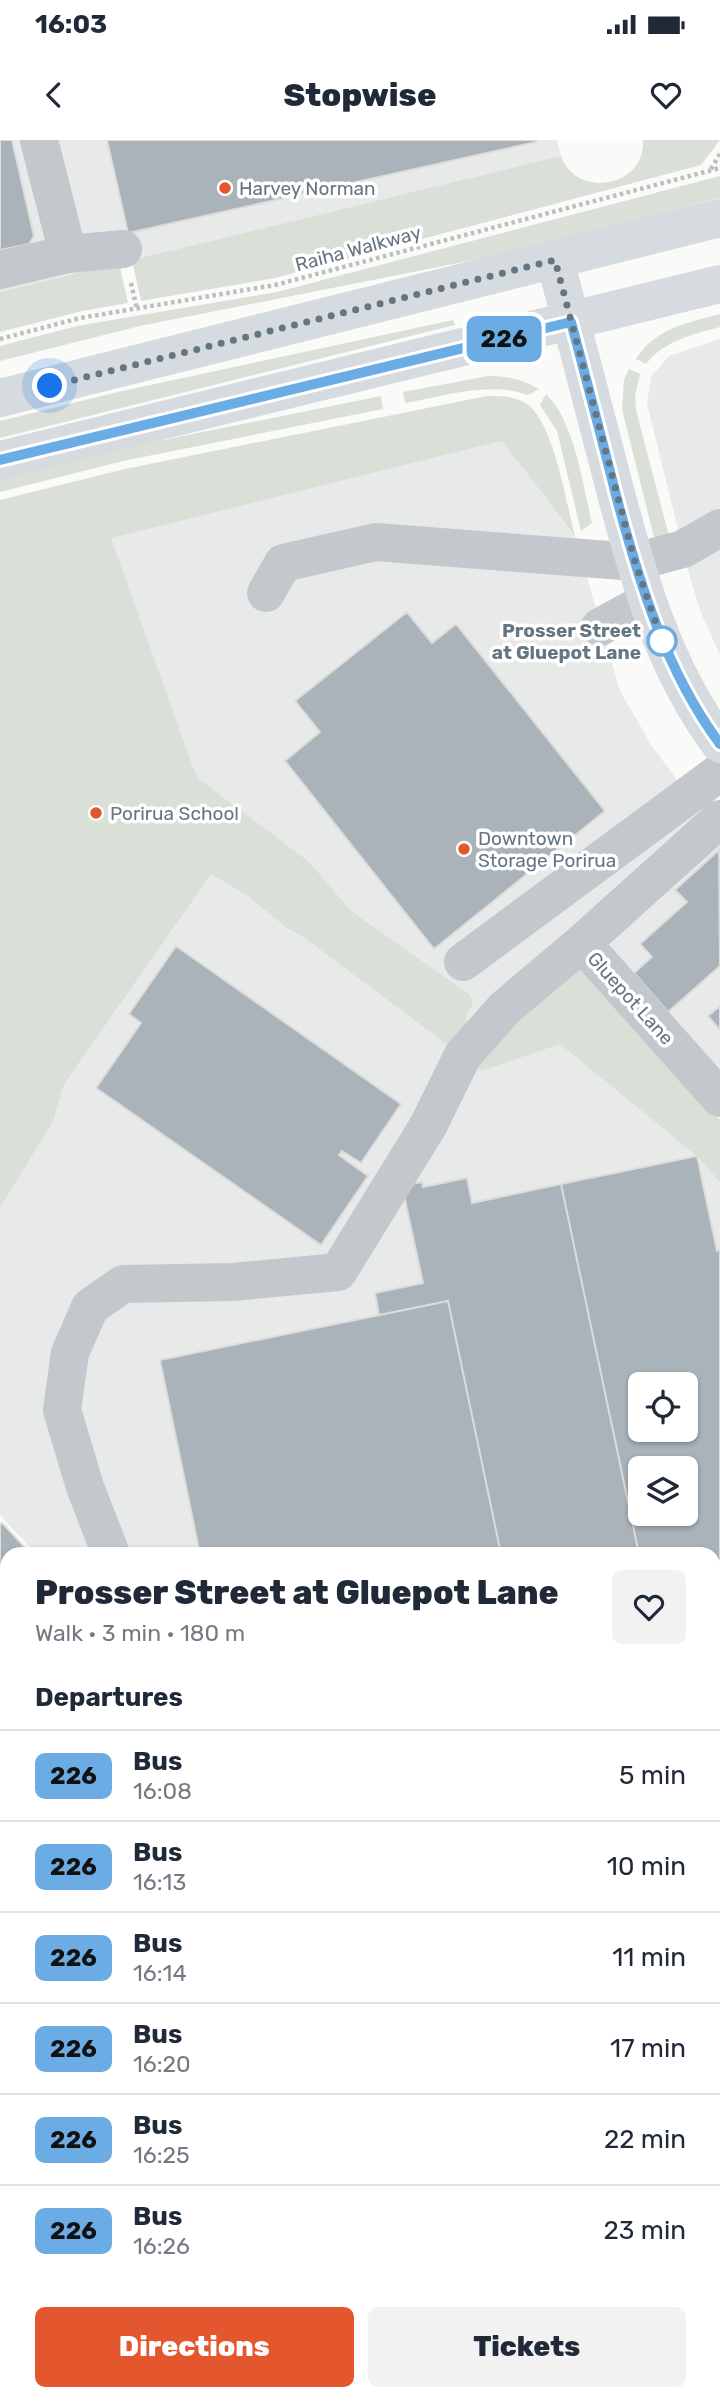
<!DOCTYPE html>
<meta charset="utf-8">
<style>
:root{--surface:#fff;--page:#f2f2f3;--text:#1f2937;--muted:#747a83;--line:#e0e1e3;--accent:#e4572e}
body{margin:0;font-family:Rubik,sans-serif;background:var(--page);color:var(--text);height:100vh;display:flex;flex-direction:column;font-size:26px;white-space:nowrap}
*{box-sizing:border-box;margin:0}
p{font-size:23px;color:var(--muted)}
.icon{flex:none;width:38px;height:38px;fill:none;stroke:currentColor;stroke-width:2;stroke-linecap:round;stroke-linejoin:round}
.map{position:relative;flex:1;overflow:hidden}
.details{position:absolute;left:0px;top:1407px;width:721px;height:854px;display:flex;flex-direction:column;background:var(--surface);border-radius:21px 21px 0 0;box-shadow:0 2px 5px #0004}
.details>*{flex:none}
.badge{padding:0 14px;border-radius:10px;font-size:24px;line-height:46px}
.tools{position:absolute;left:628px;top:1232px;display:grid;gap:14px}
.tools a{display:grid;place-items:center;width:70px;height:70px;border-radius:10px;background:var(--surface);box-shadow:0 2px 5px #0004;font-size:35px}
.you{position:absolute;width:35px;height:35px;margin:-18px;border:5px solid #fff;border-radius:50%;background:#1a73e8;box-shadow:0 0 0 10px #1a73e833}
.map>.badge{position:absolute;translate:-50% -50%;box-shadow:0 0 0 4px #fff}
h2{padding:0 35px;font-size:26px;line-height:63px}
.round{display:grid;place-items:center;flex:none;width:74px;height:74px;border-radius:10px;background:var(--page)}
.overview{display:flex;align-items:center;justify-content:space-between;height:119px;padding:0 35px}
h1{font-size:33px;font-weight:800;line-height:52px}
.primary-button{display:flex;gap:14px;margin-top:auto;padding:14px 35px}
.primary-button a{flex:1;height:80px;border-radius:10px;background:var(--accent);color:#fff;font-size:28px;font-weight:800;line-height:80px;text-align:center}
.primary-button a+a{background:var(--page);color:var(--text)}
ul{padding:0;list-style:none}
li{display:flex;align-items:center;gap:21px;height:91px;padding:0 35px;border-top:2px solid var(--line)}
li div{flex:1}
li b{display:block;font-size:26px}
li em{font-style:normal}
li .badge{min-width:77px;font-weight:700;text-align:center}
.status{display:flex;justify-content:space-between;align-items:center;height:49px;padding:0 35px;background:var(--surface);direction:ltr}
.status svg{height:19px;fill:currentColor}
header{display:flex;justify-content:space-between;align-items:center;height:91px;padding:0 35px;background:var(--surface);font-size:32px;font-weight:800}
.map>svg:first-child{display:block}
.built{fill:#e8e9e9;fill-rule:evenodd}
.green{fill:#dadfd7}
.building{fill:#aab3b9;stroke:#dcdcda;stroke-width:2;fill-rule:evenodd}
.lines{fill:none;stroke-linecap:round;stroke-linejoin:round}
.path{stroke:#bbbfc2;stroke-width:4.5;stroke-dasharray:3.5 3.5;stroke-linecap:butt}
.minor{stroke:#c3c8cc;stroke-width:38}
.major{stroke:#d6dbdf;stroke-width:38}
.line-casing{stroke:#fff;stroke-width:16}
.line{stroke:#6cace4;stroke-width:10}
.walk{stroke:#657683;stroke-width:7;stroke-dasharray:0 12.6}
.poi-dot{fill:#e4572e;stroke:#fff;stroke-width:2.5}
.stop-dot{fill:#fff;stroke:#6cace4;stroke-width:3.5}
.labels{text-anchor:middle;stroke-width:7;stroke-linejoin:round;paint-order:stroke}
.poi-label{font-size:19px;fill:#657683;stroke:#fff;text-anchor:start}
.street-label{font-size:19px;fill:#657683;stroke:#fff}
.stop-label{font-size:19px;font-weight:bold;fill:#657683;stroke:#fff;text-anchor:end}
</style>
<div class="status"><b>16:03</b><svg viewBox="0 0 49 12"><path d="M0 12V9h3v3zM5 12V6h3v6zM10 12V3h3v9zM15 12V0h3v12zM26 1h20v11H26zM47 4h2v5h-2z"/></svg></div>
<header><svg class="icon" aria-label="back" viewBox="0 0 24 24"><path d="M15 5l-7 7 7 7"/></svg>Stopwise<svg class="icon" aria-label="heart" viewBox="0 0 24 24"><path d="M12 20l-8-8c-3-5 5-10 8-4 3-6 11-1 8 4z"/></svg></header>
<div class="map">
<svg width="720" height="2261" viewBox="0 0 720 2261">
<rect width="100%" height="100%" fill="#fafaf8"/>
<!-- built -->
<path class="built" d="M0,0h557l4,16 -561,136z
M720,199v316l-19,-42 -10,-32 -44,-177 4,-27 18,-21z
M502,301l73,95 45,155 32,55 50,68 -123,148 141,158v645l-6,2v-213h-678l-36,-39v-1009l100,34zM640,1244h46v46h-46zM640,1328h46v46h-46z
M720,697v238l-109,-126 -1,-7z
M720,1729v532h-329l-6,-7h329v-523z
M0,1933l7,2v319h254l3,7h-264z"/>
<!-- green -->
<path class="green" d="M643,0h77l-19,25 -426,113 -134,23 -9,-41 429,-104c16,44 85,31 82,-16z
M720,36v22l-211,55 -369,73 -140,35v-15l77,-20 200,-34z
M119,123l9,40 -46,8 -82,21v-40z
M720,174v13c-28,8 -55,13 -74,37l-10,-5c19,-31 52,-36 84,-45z
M453,180l2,5 -455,113v-17l118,-29z
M629,229l11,5 -5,22 1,14 34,130 -15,1 -33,-132 2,-29z
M488,236c20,0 33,3 51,13l-11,6c-40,-14 -82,1 -123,8l-2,-11z
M546,254c28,26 37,91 46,129l-11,8 -24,-100 -17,-26z
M381,256l2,13 -260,52 -123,31v-13l129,-32z
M487,256c15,0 29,0 41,9 26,19 38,98 47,131l-73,-95 -391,97 83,232 6,10 109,82 42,49 119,84 3,10 -8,10 5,14 -21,17 -147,-110 -15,-8 -39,-32 -37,-22 -147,210 -11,37 -53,87v-708l125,-31z
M579,822l141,158v62l-23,-26 -137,-112 -79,27 -7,-5 10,-23z"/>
<!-- building -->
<path class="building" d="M0,0h12l22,96 -5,8 -29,6z
M107,0h429v2l-408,91z
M407,472l25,31 24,-19 149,187 -171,138 -149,-188 35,-29 -25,-31z
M719,710l1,116 -52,46 -34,-39 18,-16 -12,-13 47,-42 -12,-12z
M176,806l225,158 -40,59 -19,-12 -3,4 29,21 -47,69 -225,-157 45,-65 -12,-9z
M720,866v24l-12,-14z
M697,1016l20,95 3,-1v474l-6,1v-171h-75l-78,-370zM640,1244h46v46h-46zM640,1328h46v46h-46z
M467,1038l5,25 89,-19 78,370h-138l-53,-253 -69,14 -4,-22 48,-10 -21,-97 20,-4 1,5z
M448,1161l53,253h-301l-40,-194z
M2,1383l26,28 -3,3h-18v17l-7,7v-53z
M7,1431v43l-7,-8v-28z
M2,1660l5,3v30l-7,-4z
M0,1689l7,4v30l-7,-4z
M0,1719l7,4v28l-7,-4z
M720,1843v211l-6,-10v-197z
M0,1871l7,2 -1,58 -6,-1z
M7,2028v32l-5,1 -1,-32z
M720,2237v24h-27l8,-7h13v-11z
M101,2254h50l-16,7h-30z
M154,2254h48l3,7h-67z
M431,2254h103l-8,7h-89z
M534,2254h133l-8,7h-133z"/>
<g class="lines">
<!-- path -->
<path class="path" d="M711,29l9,-15
M131,143l6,26
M0,199l80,-21 195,-33 445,-117"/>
<!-- minor -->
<path class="minor" d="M68,114l55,-5
M0,130l68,-16 -29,-114
M266,453l17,-30 93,-21 259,20 48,-13 37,-21
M600,487l46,-25
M720,679l-138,124 138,155
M463,822l257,-190
M111,1414l-26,-67 -23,-77 8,-57 20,-46 33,-23 110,-2 105,-10 90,-146 35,-71 42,-47 77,-65
M0,1511l7,8
M0,1581l7,-12
M714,1679l6,-2
M0,1835l7,1
M0,1956l7,2
M320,2254l5,7
M401,2254l6,7"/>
<!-- major -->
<path class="major" d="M555,120c20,75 39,151 59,226 24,91 49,181 106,258
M0,258l720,-180
M0,320l720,-176"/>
</g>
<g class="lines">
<defs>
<path id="line" d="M0,320l571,-138c16,59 31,118 46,177 23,86 49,172 103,245"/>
</defs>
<!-- line casing -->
<use href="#line" class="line-casing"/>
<!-- line -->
<use href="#line" class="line"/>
<!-- walk -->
<path class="walk" d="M50,246l505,-126 80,302 27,79"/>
</g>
<!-- markers -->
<g class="poi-dot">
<circle cx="225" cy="48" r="7"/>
<circle cx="96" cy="673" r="7"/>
<circle cx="464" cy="709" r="7"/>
</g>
<circle class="stop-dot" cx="662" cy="501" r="14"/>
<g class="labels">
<!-- poi labels -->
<g class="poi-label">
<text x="239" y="55">Harvey Norman</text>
<text x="110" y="680">Porirua School</text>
<text x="478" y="705">Downtown<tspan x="478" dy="22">Storage Porirua</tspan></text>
</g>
<!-- street labels -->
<g class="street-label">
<text transform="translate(358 108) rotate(-15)" y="7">Raiha Walkway</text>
<text transform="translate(631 858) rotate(48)" y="7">Gluepot Lane</text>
</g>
<!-- stop labels -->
<g class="stop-label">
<text x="641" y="497">Prosser Street<tspan x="641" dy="22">at Gluepot Lane</tspan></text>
</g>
</g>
</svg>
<div class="tools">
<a><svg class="icon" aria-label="locate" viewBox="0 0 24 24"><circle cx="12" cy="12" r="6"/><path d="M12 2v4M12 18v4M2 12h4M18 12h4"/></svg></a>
<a><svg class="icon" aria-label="layers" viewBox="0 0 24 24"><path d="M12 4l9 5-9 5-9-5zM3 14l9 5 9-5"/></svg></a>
</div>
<div class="you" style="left:50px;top:246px"></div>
<b class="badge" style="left:504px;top:199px;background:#6cace4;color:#111">226</b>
<section class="details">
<div class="overview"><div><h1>Prosser Street at Gluepot Lane</h1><p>Walk · 3 min · 180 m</p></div><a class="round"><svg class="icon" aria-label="heart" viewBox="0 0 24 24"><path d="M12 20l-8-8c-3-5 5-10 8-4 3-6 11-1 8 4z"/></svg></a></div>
<h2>Departures</h2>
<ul>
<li><span class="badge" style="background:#6cace4;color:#111">226</span><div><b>Bus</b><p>16:08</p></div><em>5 min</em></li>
<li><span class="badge" style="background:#6cace4;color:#111">226</span><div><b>Bus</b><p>16:13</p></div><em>10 min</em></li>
<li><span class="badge" style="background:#6cace4;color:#111">226</span><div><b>Bus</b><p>16:14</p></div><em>11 min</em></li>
<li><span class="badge" style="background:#6cace4;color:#111">226</span><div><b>Bus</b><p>16:20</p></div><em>17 min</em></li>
<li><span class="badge" style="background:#6cace4;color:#111">226</span><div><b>Bus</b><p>16:25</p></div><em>22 min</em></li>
<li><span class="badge" style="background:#6cace4;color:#111">226</span><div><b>Bus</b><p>16:26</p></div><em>23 min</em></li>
</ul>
<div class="primary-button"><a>Directions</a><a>Tickets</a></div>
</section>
</div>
